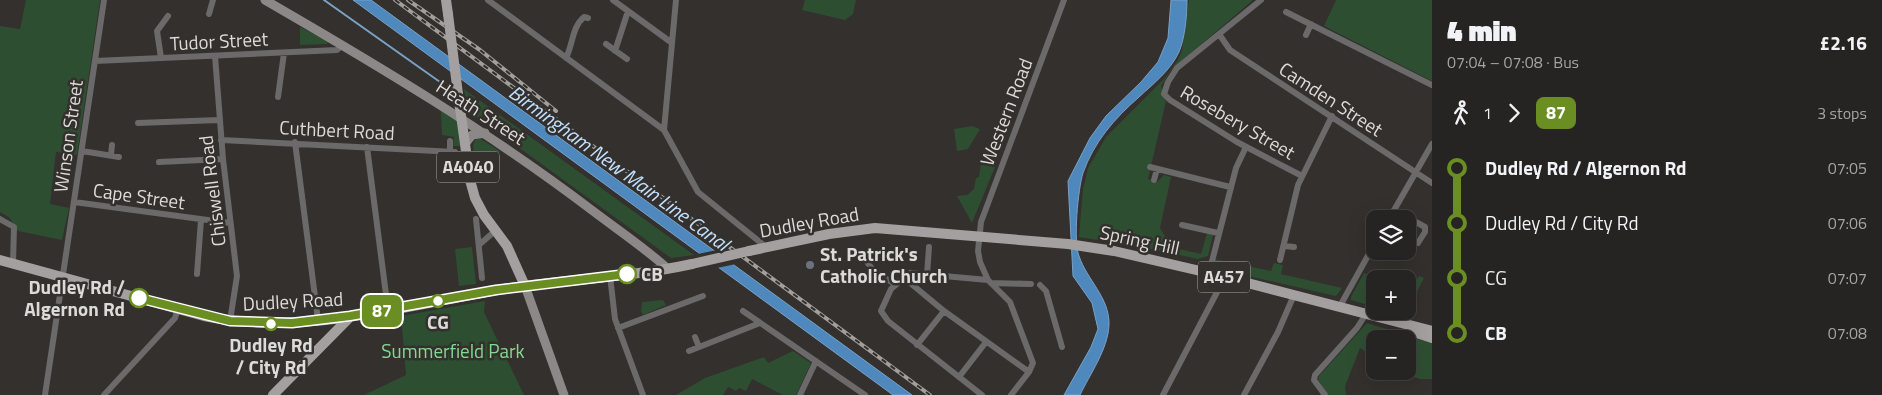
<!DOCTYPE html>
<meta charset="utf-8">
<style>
:root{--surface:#262422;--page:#2e2c2a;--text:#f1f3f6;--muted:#a4a4a5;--line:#424140}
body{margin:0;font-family:"Titillium Web",sans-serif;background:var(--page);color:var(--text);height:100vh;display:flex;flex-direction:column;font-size:19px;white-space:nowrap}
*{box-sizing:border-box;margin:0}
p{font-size:16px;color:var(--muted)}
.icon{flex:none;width:28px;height:28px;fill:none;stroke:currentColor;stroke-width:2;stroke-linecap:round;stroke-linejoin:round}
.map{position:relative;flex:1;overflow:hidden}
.drawer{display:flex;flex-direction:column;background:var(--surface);width:450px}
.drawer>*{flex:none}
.badge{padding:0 10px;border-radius:8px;font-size:18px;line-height:32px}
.tools{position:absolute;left:1366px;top:210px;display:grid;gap:10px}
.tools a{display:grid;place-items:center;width:50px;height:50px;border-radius:10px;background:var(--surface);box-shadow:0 5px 20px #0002,0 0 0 1px var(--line);font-size:25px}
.map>.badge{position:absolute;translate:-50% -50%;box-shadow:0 0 0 2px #fff}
.legs{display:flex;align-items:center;gap:8px;height:55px;padding:0 15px;font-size:16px}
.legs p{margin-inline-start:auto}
.headline{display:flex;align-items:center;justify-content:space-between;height:85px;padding:0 15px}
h1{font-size:28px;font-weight:800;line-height:38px}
ul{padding:0 15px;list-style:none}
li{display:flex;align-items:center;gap:18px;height:55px;font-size:19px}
li i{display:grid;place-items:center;width:8px;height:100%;margin:0 6px;background:currentColor}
li i::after{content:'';width:12px;height:12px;margin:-6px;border:4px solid;border-radius:50%;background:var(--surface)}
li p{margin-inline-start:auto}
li:first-child i{background:linear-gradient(#0000 50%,currentColor 0)}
li:last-child i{background:linear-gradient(currentColor 50%,#0000 0)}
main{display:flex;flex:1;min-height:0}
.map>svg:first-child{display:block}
.green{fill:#2e4e32}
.water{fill:#4f88bc;stroke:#7aa1c5}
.pier{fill:#33302d}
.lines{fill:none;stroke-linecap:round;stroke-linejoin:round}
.stream{stroke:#7aa1c5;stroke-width:2}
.minor{stroke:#6b6969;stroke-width:6}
.secondary{stroke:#8c8888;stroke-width:9}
.primary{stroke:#a4a0a0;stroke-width:10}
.rail-casing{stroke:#a19e9c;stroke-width:4}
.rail{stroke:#33302d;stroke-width:2;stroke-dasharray:5.5;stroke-linecap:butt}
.primary-bridge{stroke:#a4a0a0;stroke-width:10}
.line-1-casing{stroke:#fff;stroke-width:11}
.line-1{stroke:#6b8e23;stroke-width:8}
.worship-dot{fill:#6b7280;stroke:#33302d;stroke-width:2}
.stop-1-dot{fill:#fff;stroke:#6b8e23;stroke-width:2.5}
.labels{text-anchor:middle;stroke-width:5;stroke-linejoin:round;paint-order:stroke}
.shield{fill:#33302d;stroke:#aaa8a5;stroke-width:1}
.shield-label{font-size:18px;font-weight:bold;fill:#dddbd9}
.street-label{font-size:19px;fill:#dddbd9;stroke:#33302d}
.poi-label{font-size:19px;font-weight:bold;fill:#dddbd9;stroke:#33302d;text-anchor:start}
.stop-label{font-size:19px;font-weight:bold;fill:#dddbd9;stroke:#33302d}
.park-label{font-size:19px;fill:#84d890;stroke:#33302d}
.water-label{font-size:20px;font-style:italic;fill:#c2e0fe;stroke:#33302d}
</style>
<main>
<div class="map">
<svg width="1432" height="395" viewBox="0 0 1432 395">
<rect width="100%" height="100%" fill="#33302d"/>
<!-- green -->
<path class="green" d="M26,0h74l-23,155 -21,-3 -6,52 19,4 -7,32 -44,-9 -8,-13 -10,-6v-186l20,3z
M805,0h51l-3,14 -8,6 -43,-10z
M1189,0h64l-82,70 -10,16 5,15 -18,78 9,3 7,-7 7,2 -11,51 11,19 30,7 6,-21 6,2 -5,21 -10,3 -57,-12 -62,-10 4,-48 5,-21 18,-31 58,-58 14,-19 4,-10z
M1336,0h96v81l-108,-55z
M300,27l28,14 -1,3 -27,1z
M464,89l230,166 -23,3 -204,-148z
M441,111l16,10 3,25h-7l1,-9 -12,-2z
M972,126l8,3 -12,20 -11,2 -3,-22z
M479,138l21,13 -10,9 -15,9 -2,-24 2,-5z
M981,162l14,5 -23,56 -15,-27 10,-1 7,-6 2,-11 3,-1z
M472,247l4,37 -17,2 -4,-37z
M1214,259l57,12 3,-8 9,2 -2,9 61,14 -6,8 -119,-27 -3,-4z
M1364,273l11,6v28l-24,-7v-3z
M1419,276l5,2 -16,31v-14z
M663,300l3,5 -23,10 -2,-4 1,-9z
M485,301l-1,11 40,83h-160l42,-20 -5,-59z
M1367,323l65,20v36h-12l-25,-8h13v-32h-33v19l-15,-10 -15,38 1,9h-19l-9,-16 1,-3z
M793,351l18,12 -15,32h-13l-31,-16 -6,12 -7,-3 -3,3 -8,-4 -5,8h-47l29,-17 59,-21 4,6z"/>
<!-- water -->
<path class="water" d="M353,0h18l541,395h-19z
M1171,0h16c0,15 -2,38 -8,52 -9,19 -26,32 -40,45 -25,22 -45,45 -56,76 -5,16 -10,68 -4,83 8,24 31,42 30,69 -1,24 -19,49 -29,70h-16l27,-48 7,-18 -6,-26 -19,-27 -5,-95 22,-43 16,-22 35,-34 17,-20 10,-24z"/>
<!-- pier -->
<path class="pier" d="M717,250l19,14 -19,4 -19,-14z"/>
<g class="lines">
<!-- stream -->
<path class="stream" d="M324,0l116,82"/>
<!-- minor -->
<path class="minor" d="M488,0l176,130 34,62 68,55
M613,0l59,43
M1261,0l-84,68 -9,14 -4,12 6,6 67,42 65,34
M1286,12l146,73
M209,14l4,-14
M1219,34l11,16 202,133
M1306,35l5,-11
M606,44l21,15
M615,51l13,-40
M215,56l8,103 14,117 -7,45
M161,58l-4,-27 11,-15
M566,58c7,-14 6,-31 18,-41l4,1
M95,61l242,-11 6,-5
M278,97l6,-44
M138,123l81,-3
M664,130l12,-130
M221,140l234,12
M450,141v11
M295,142l23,178
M367,147l21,163
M82,151l37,6
M111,155l1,-10
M159,162l64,-3
M1150,167l80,20
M1154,180l3,-11
M74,202l156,21
M1394,210l31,17v5l-7,11
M0,219l14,8 -1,36
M476,219l6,59
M1389,219l43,-75
M1182,225l36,8
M480,244l15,-13
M1284,246l10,1
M865,255c2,15 19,22 30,29
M1280,260l18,-75 34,-69
M1209,273l27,-105 10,-21
M197,274l4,-54
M927,275l2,-28
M610,276l5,43 28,76
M899,281l10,1 35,29 85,61
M991,283l40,1
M1040,285l6,6 16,56
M1340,306l35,-63
M743,311l122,84
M618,328l85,-32
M695,337l4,10
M917,345l27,-34
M689,351l71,-28
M959,377l27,-35
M45,395l59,-395
M104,395l71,-77 3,-9
M800,395l16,-34
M982,395l-94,-74 -7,-10 10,-22 19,-16 78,7
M1011,395l18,-23 4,-9 -23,-61 -22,-22 -8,-18 -2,-11 3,-29 83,-222
M1163,395l62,-118
M1244,395l34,-63 16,-37
M1325,395l-11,-15 1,-5 42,-47 9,-14"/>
<!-- secondary -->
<path class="secondary" d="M265,0c114,66 223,131 328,211 25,19 52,37 75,58
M465,144l7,-9 13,-2
M525,286l39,109"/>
<!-- primary -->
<path class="primary" d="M446,0l2,14
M458,94l12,86 5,18 9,17 23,31 18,40
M749,251l80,-17 46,-6 193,16 46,7 95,22 223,58
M0,260l204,56c97,20 197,-9 293,-26 65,-11 131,-12 195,-26
M1414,332l18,6
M273,395l78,-79"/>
<defs>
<path id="rail" d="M395,0l535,395
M408,0l72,50 76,61"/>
</defs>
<!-- rail casing -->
<use href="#rail" class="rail-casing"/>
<!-- rail -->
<use href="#rail" class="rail"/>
<!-- primary-bridge -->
<path class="primary-bridge" d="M448,14l10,80
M692,264l57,-13"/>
</g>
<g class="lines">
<defs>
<path id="line-1" d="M139,298l91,23 62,2 58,-7 146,-26 131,-16"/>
</defs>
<!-- line-1 casing -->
<use href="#line-1" class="line-1-casing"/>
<!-- line-1 -->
<use href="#line-1" class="line-1"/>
</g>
<!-- markers -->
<circle class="worship-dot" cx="810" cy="265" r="5"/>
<g class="stop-1-dot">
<circle cx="627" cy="274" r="9"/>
<circle cx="139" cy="298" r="9"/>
<circle cx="438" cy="301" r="6"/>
<circle cx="271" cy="324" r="6"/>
</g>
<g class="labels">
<!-- shield labels -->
<g class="shield">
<rect x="437" y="151.5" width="62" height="31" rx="4"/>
<rect x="1198" y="261.5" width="52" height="31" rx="4"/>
</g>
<g class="shield-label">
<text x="468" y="173">A4040</text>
<text x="1224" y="283">A457</text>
</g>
<!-- street labels -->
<g class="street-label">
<text transform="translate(219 41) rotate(-3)" y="7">Tudor Street</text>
<text transform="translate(1331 99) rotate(33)" y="7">Camden Street</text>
<text transform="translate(481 112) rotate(33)" y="7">Heath Street</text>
<text transform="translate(1006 112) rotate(-69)" y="7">Western Road</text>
<text transform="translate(1238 122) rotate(30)" y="7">Rosebery Street</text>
<text transform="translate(337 130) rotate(3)" y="7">Cuthbert Road</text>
<text transform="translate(68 136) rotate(-82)" y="7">Winson Street</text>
<text transform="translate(212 191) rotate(-97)" y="7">Chiswell Road</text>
<text transform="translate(139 196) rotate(8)" y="7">Cape Street</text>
<text transform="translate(809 222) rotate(-10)" y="7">Dudley Road</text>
<text transform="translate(1140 240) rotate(12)" y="7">Spring Hill</text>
<text transform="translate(293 301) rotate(-3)" y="7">Dudley Road</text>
</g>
<!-- poi labels -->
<g class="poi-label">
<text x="820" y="261">St. Patrick's<tspan x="820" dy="22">Catholic Church</tspan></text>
</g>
<!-- stop labels -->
<g class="stop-label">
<text x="641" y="281" text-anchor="start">CB</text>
<text x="125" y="294" text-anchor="end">Dudley Rd /<tspan x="125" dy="22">Algernon Rd</tspan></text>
<text x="438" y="329">CG</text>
<text x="271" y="352">Dudley Rd<tspan x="271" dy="22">/ City Rd</tspan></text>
</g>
<!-- park labels -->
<g class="park-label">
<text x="453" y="358">Summerfield Park</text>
</g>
<!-- water labels -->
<g class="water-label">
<text transform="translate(619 168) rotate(36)" y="7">Birmingham New Main Line Canal</text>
</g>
</g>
</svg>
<div class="tools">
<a><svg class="icon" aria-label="layers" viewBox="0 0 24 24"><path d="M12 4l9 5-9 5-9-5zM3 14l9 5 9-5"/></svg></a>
<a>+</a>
<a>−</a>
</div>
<b class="badge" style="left:382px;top:311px;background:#6b8e23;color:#fff">87</b>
</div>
<section class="drawer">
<div class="headline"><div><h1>4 min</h1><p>07:04 – 07:08 · Bus</p></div><b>£2.16</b></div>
<div class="legs"><svg class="icon" aria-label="walk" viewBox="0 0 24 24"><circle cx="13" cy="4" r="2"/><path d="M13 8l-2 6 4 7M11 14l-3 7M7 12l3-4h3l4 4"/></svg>1<svg class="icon" aria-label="forward" viewBox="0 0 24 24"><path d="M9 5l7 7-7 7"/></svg><b class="badge" style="background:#6b8e23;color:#fff">87</b><p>3 stops</p></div>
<ul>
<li><i style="color:#6b8e23"></i><b>Dudley Rd / Algernon Rd</b><p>07:05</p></li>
<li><i style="color:#6b8e23"></i><span>Dudley Rd / City Rd</span><p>07:06</p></li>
<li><i style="color:#6b8e23"></i><span>CG</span><p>07:07</p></li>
<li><i style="color:#6b8e23"></i><b>CB</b><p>07:08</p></li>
</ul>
</section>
</main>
